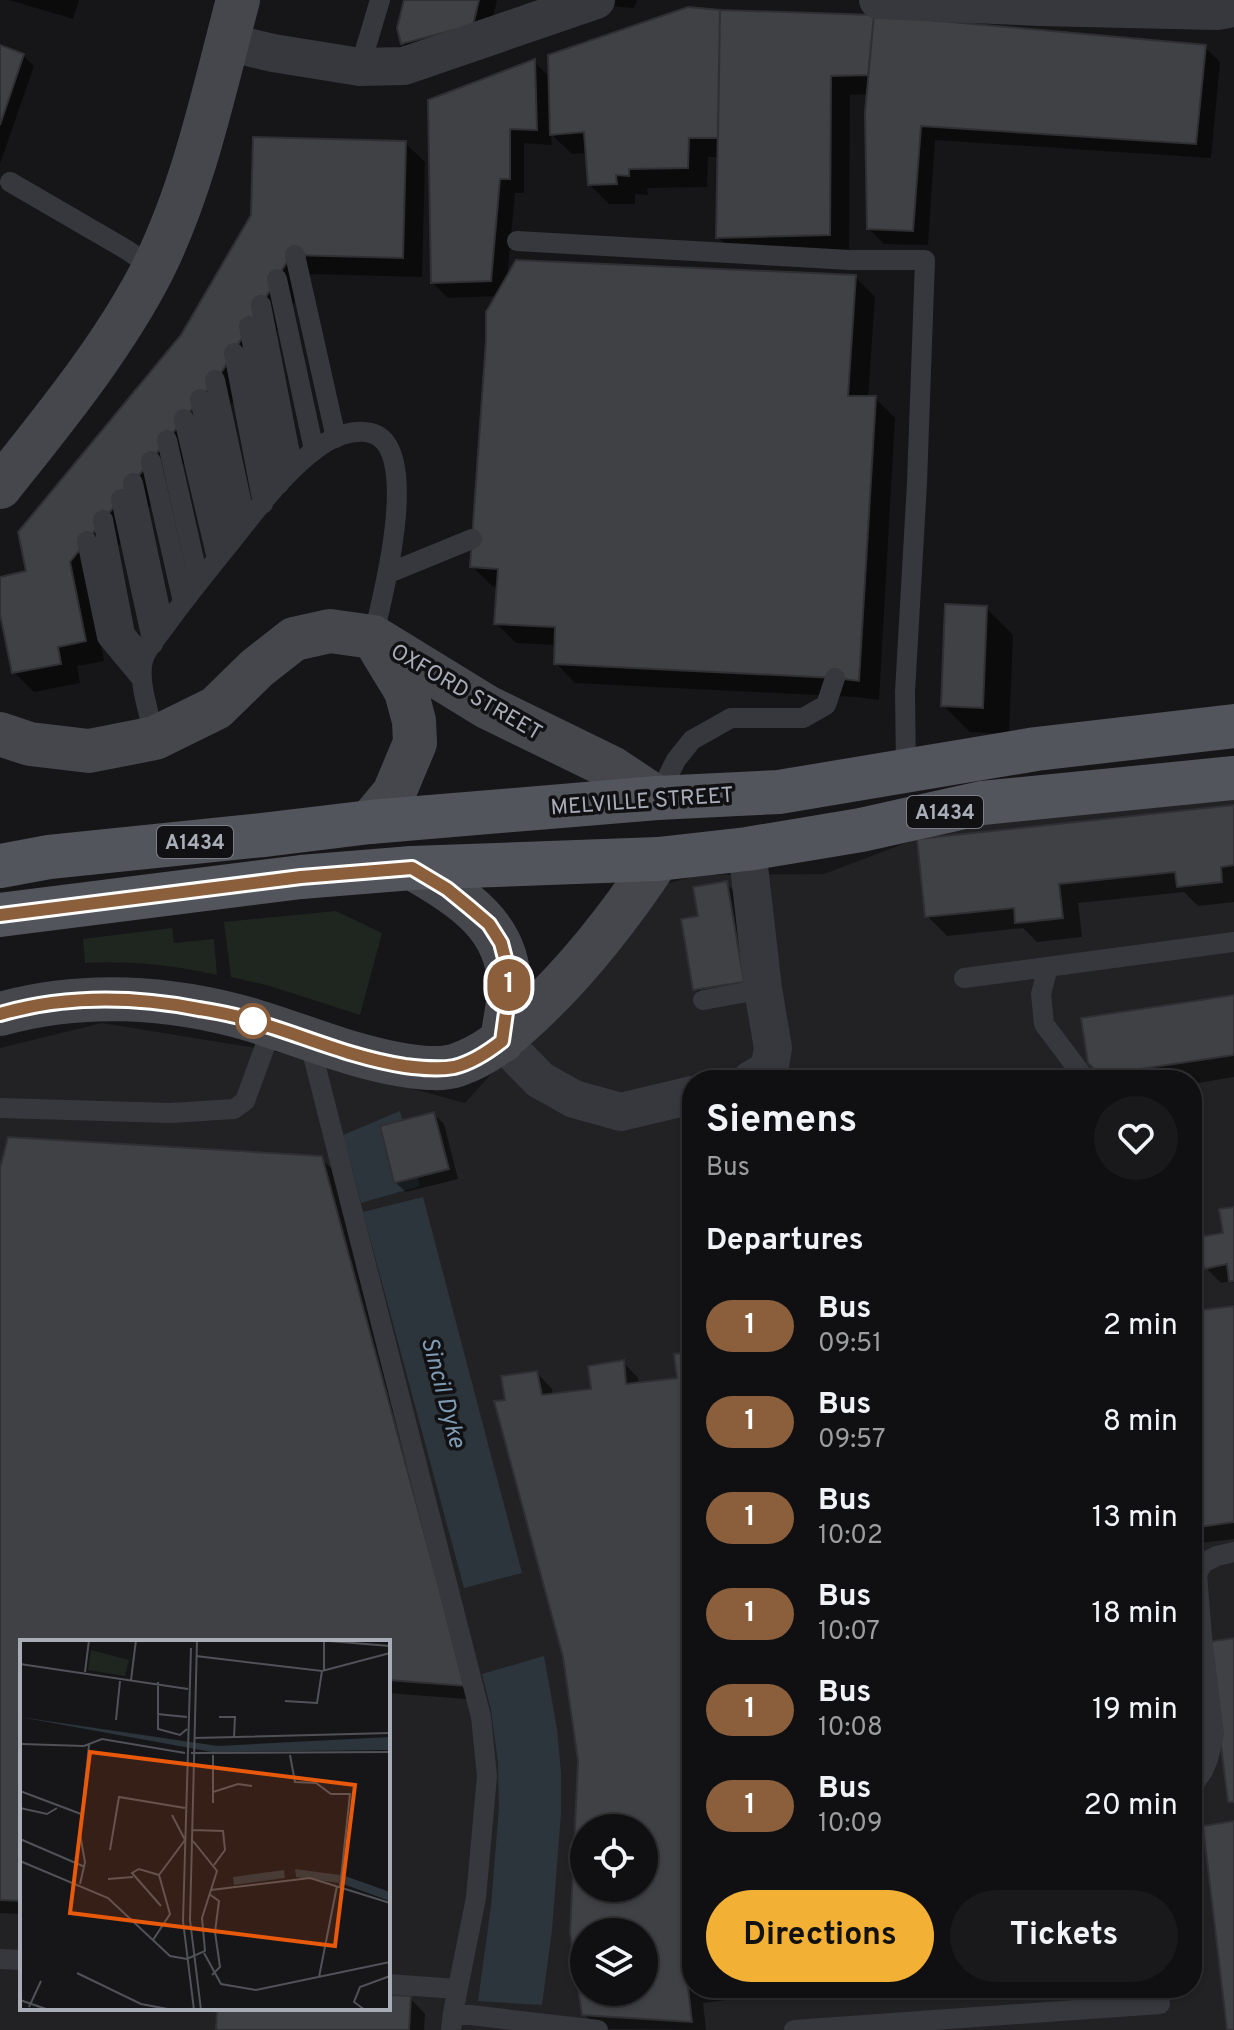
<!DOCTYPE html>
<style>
:root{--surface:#101012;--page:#19191b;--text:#f1f3f6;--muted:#9c9d9f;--line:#303032;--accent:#f2b134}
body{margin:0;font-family:Overpass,sans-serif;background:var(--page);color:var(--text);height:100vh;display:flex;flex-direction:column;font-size:30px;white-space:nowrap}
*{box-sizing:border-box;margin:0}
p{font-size:26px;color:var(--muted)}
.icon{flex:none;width:44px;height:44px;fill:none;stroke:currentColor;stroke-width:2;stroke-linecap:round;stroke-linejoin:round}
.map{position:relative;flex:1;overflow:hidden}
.side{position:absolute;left:682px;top:1070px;width:520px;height:928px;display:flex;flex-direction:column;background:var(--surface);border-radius:32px;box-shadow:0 2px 6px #0004,0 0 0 2px var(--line)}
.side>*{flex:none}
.badge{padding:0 16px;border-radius:26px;font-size:28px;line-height:52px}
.fabs{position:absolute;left:570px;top:1814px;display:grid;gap:16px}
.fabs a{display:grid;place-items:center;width:88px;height:88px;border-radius:50%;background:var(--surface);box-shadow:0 2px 6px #0004,0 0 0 2px var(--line);font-size:40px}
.map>.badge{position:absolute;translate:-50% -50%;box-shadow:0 0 0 4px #fff}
h2{padding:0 24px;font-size:30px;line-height:72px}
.round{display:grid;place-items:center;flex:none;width:84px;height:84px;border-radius:42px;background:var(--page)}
.summary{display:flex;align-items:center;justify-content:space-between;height:136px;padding:0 24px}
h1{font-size:38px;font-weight:700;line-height:60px}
.primary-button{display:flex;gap:16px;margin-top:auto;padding:16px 24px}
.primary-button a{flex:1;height:92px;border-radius:48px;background:var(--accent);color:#111;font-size:32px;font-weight:700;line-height:92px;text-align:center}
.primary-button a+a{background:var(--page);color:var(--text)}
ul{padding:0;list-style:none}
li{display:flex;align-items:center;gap:24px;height:96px;padding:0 24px}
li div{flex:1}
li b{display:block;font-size:30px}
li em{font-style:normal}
li .badge{min-width:88px;font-weight:700;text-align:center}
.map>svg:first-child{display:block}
.built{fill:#222225;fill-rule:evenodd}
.green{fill:#1e261f}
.water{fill:#2c353c}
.shadow{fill:#0007;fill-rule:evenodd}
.building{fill:#404145;stroke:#303034;stroke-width:2;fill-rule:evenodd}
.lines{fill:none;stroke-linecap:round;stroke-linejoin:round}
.lane{stroke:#37383d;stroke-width:20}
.street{stroke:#37383d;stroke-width:38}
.secondary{stroke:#45474d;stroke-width:44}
.primary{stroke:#53555c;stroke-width:44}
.line-casing{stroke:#fff;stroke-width:18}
.line{stroke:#8b5e3c;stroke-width:12}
.stop-dot{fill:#fff;stroke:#8b5e3c;stroke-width:4}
.labels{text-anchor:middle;stroke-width:7;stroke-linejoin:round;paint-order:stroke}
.shield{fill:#111113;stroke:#7b7e86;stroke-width:2}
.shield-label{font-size:20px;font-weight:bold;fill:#a8adb8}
.street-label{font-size:22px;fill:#a8adb8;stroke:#111113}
.water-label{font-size:24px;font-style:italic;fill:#7f9bb3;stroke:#111113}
.inset-road{fill:none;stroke:#505258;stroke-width:2}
.view{fill:#e8590c;fill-opacity:0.15;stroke:#e8590c;stroke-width:4}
.inset-edge{fill:none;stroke:#a8adb8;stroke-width:4}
</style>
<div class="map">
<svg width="1234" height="2030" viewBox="0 0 1234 2030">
<rect width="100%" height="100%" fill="#161618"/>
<!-- built -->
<path class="built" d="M1234,798v1232h-1234v-982l102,-25 167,27 196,53 197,-218 37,-10 125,-1 153,-58zM692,1080h500v908h-500zM22,1642h366v366h-366zM584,1828h60v60h-60zM584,1932h60v60h-60z"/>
<!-- green -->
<path class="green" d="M336,911l46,22 -22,82 -90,-29 -39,-9 -7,-55z
M172,928l2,15 40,-4 3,36c-43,-10 -87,-15 -132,-12l-2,-24z"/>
<!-- water -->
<path class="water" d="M400,1111l20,75 -59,17 -18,-68z
M423,1197l99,376 -58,15 -101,-376z
M544,1656l13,73 4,43v41l-9,117 -10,75 -64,-4 13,-95 8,-99 -1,-44 -7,-53 -9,-36z"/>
<!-- shadow -->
<path class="shadow" d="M9,0h70l-6,19z
M406,0h91l-9,40 -70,18 -15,-15z
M593,0h44l-3,8 -36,-3z
M873,17l332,30 15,15 -9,96 -276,-18 -7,105 -44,-1 -16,-16 1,-134 -19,1 -1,159 -111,3 -20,-20 1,-80h-11l-1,30 -60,1 1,7 -13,-1v10h-26l-20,-20 -2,-31 -15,1 -21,-20 1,11 -28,-2v50h-9l-8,86 348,-2 20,20 -7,101h7l20,20 -16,282 -23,-3 -281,-14 -19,-20v-18l-40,-2 -20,-20 3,-36 -7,-1 -20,-20 25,-270 -49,2 -15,-15 101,-221 17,16z
M0,47l23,9 11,10 -34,98z
M405,143l20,19 -3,115 -111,-3 -69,116 -153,193 15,78 -27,5 3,17 -46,9 -20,-20 -14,-68v-25l28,-6 155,-237z
M986,608l27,27 -4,99 -39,-2 -27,-27z
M1234,807v95l-36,4 -14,-14 -106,11 4,34 -45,5 -14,-14 -76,8 -20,-20z
M726,883l10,10 17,99 -48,8 -10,-11z
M1234,997v80l-42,7v-4h-85l-17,-18z
M434,1114l10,10 14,55 -52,13 -11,-10z
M321,1158l16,16 142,526 -91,-7v-51h-366v272l-22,-1v-737z
M1234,1209v74l-2,-2 -11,2 -15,-15 -2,-12 -12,-13v-11l5,-4 10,10 18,-3z
M1234,1308v231l-42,5v-231z
M692,1354v634h121l-110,15 3,27 -107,-1 -15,-15 -4,-253 -15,-105 -58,-254 30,-29 15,16 1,7 41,-5 29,-29 15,16 1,6 40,-5zM584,1828h60v60h-60zM584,1932h60v60h-60z
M388,1997l22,1 15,16 -1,16h-206l1,-22 85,4 1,-4h83z"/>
<!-- building -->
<path class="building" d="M404,0h75l-6,25 -72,19 -4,-16z
M688,7l32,3 -2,128h-29l-1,30 -59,1v7l-13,-1 1,9 -29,1 -4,-53 -34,3 -2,-80z
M720,10l154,5 -6,60 -37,1 -1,159 -114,3z
M874,15l332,30 -10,99 -275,-18 -8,105 -46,-2 -2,-116z
M0,45l24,9 -24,71z
M535,59l2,71 -27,-1v50h-10l-9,102 -60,2 -3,-183z
M253,137l153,4 -3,117 -112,-3 -68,115 -153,192 16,79 -28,6 3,17 -49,9 -12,-59v-37l26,-6 -8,-39 163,-197 70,-120z
M516,260l340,15 -8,121h28l-17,285 -24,-3 -281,-14 1,-37 -61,-3 4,-55 -28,-2 16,-227v-28z
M945,604l42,2 -4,102 -42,-2z
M1234,805v60l-13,2 1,15 -45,5 -2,-15 -116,12 4,34 -48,5 -1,-15 -89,9 -8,-78z
M727,881l17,101 -51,8 -12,-71 17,-3 -5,-29z
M1234,995v60l-134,20 -12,-12 -7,-45z
M434,1112l15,57 -55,14 -14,-57z
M8,1137l314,19 144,530 -78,-6v-38h-366v259l-22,-1v-732z
M1234,1207v74h-5l-2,-17 -23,5 -2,-12 -10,-11v-16l5,-5 8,11 18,-3 -4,-24z
M1234,1306v216l-42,6v-217z
M692,1352v635l-4,1 4,34 -110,-7 -12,-82 8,-172 -15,-104 -69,-256 11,-1 -4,-24 36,-5 5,24 49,-6 -3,-23 36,-6 2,24 51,-6 -3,-24zM584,1828h60v60h-60zM584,1932h60v60h-60z
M1234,1638v164h-6l-20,-160z
M1234,1821v209h-7l-24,-204z
M388,1995l23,1 -2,34h-193l1,-22 86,2v-2h85z"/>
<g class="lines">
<!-- lane -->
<path class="lane" d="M360,67l20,-67
M10,182l117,68 26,18
M517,241l333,19h75l-8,223 -12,209 1,78
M295,255l41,183
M277,279l37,171
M261,305l32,164
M249,326l30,158
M234,353l29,151
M215,380l31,143
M200,399l30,144
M184,419l33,140
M167,440l32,142
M151,461l32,141
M133,483l31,145
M121,499l32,145
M103,520l22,114 19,22
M87,541l20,96 34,41
M389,573l83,-34
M155,738c-5,-23 -20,-62 -10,-83 5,-11 15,-21 21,-30 19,-26 39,-51 60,-77 24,-30 58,-76 89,-98 15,-12 37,-22 56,-17 52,13 11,167 2,204
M657,798l19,-38 16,-20 39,-22h72l23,-13 9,-27
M1048,967l-7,27 3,30 42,56
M964,978l270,-36
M703,1000l60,-11
M309,1040l172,677 6,59 -11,122 -23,115 -2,17
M0,1108l171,5 63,-4 11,-8 27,-74
M1192,1786l11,-15 5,-12 6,-25 -12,-97 -5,-63 6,-11 14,-7 17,-4
M0,1959l22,1
M388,1984l69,5
M453,2013l145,17
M794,2030l366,-26 -3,-16"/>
<!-- street -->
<path class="street" d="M878,0l162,7 177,4 17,-3
M226,42l47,11 87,14 44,-1 192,-66
M747,849l16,140 10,59 -3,17 -7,8 -12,7
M502,1041l38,39 34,19 47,13 71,-17"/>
<!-- secondary -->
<path class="secondary" d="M0,487c54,-68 115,-142 154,-220 41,-84 60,-177 84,-267
M0,734l30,10 59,7 66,-13 61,-30 41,-40 37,-29 36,-8 43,6 114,70 125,61 45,30
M370,822l24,-29 21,-50 -1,-22 -8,-30 -29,-48
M412,868c50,29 100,59 97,124 -1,16 -5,33 -7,49
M0,1014c82,-23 170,-18 252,6 53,16 102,38 157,46 15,2 34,4 48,-1 32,-11 50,-29 74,-51 49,-46 90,-99 127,-155"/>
<!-- primary -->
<path class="primary" d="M0,866l49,-9 214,-22 107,-13 287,-24 122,-6 257,-43 198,-23
M0,915l301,-38 111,-9 246,-9 89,-10 114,-19 121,-27 252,-25"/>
</g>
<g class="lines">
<defs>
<path id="line" d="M0,915l301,-38 111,-9 35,21 22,18 20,17 12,19 6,23 2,25 -7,50c-14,11 -31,22 -48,26 -16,3 -33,1 -49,-1 -53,-8 -101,-30 -152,-45 -17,-6 -36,-9 -54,-12 -67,-13 -133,-14 -199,5"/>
</defs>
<!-- line casing -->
<use href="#line" class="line-casing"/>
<!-- line -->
<use href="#line" class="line"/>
</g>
<!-- markers -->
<circle class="stop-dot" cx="253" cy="1021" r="16"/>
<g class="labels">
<!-- shield labels -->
<g class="shield">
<rect x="907" y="796" width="76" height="32" rx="6"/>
<rect x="157" y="826" width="76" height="32" rx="6"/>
</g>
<g class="shield-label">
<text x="945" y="819">A1434</text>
<text x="195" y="849">A1434</text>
</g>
<!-- street labels -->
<g class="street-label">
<text transform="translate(467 691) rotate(30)" y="8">OXFORD STREET</text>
<text transform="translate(642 800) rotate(-4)" y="8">MELVILLE STREET</text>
</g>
<!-- water labels -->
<g class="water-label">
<text transform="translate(444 1392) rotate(75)" y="8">Sincil Dyke</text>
</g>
</g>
<!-- overview -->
<g transform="translate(20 1640)">
<rect width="370" height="370" fill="#161618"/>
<path d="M71,10l38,10 -4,16 -37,-6z" fill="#1e261f"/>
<path d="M0,77l198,29 172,-9v13l-178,2zM275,229l45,6 -1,8 -43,-6zM264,230l1,8 -51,7 -1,-8zM325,236l45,16v9l-47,-17z" fill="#2c353c"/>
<path class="inset-road" d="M177,0l-7,280 11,90M297,0l73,6M304,0v31M171,8l-8,273 11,89M176,16l126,15 68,-18M0,24l168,25M65,32l4,-32M111,40l5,-40M138,42v47l22,6 7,-6M265,61l32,2 5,-32M137,74l30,3M199,77h16l-1,21M96,80l4,-39M174,98l196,-5M2,104l62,2 18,-7 83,14M171,113l199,-1M193,115v48M270,115l5,27 21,1 15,11h19l-10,93M0,151l61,23M193,152l25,-8 14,2M0,168l27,6 10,-6M152,175l13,25M173,190l30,1 2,19 -11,15M0,199l65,28M90,210l9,-53 66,11M0,221l88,37 62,58 17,3 18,-8 -3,-33 15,-47 -24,-30M139,235l-20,-6 -7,4 29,33M139,235l26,-35M88,239l25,-2M60,244l5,-22 -5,-28 9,-89M191,250l99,-12 80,25M189,254l10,7 -4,31 5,35 -8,8M133,300l17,-26 -11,-39M184,313l17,31 35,6 134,-28M57,333l64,31 32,6M299,337l18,-91M0,360l29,10M9,367l12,-26M345,370l-11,-8 6,-15 30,-11"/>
<path class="view" d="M70,112l265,33 -20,161 -265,-33z"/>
<rect width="370" height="370" class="inset-edge"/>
</g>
</svg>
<div class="fabs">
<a><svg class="icon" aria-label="locate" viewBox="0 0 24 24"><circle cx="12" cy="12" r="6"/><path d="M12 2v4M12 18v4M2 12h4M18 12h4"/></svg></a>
<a><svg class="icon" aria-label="layers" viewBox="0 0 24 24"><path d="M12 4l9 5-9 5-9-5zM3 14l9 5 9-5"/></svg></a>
</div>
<b class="badge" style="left:509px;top:985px;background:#8b5e3c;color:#fff">1</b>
<section class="side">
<div class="summary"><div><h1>Siemens</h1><p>Bus</p></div><a class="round"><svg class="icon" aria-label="heart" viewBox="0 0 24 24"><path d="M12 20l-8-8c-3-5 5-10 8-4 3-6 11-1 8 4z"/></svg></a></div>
<h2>Departures</h2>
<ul>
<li><span class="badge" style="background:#8b5e3c;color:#fff">1</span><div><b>Bus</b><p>09:51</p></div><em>2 min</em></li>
<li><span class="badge" style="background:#8b5e3c;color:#fff">1</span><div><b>Bus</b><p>09:57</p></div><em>8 min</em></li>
<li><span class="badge" style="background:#8b5e3c;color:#fff">1</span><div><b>Bus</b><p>10:02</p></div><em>13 min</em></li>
<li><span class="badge" style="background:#8b5e3c;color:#fff">1</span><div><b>Bus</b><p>10:07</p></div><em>18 min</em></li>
<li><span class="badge" style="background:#8b5e3c;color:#fff">1</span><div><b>Bus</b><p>10:08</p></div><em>19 min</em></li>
<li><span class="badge" style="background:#8b5e3c;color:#fff">1</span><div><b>Bus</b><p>10:09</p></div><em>20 min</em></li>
</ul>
<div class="primary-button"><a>Directions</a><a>Tickets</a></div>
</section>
</div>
